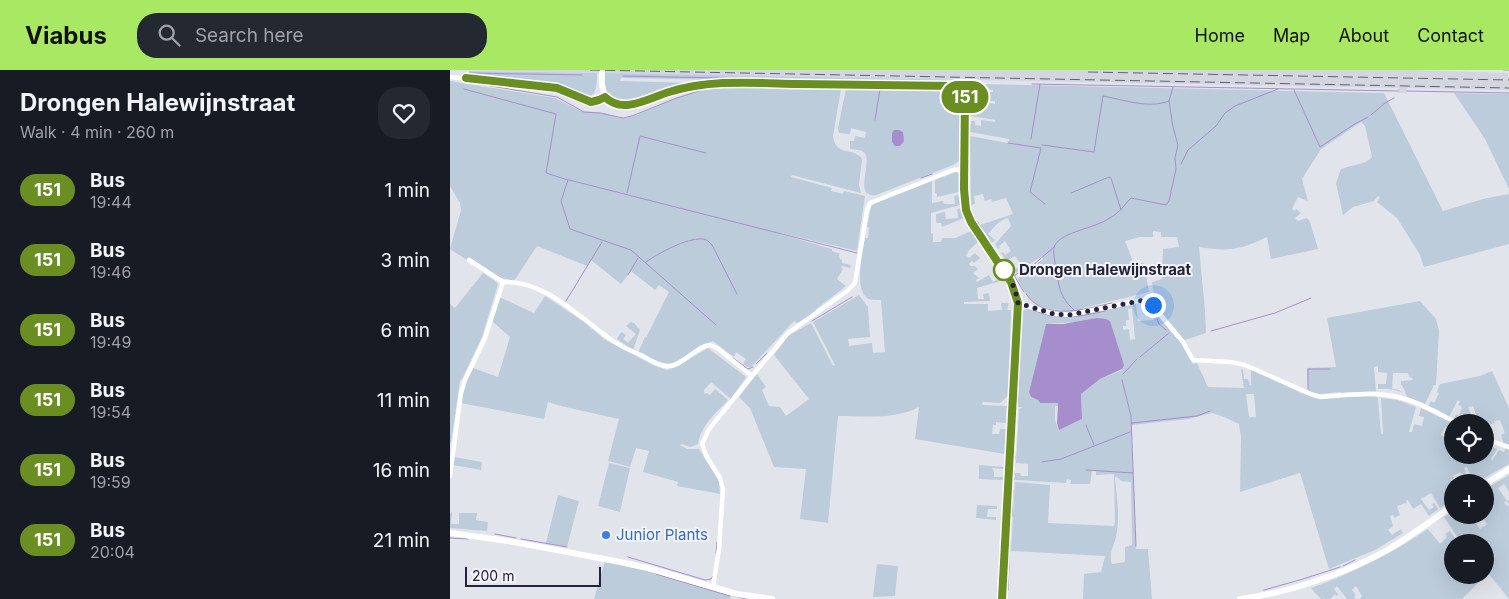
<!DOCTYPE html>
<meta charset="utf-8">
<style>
:root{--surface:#171b24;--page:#242831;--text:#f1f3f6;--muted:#9ea1a6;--accent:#a9e863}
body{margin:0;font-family:Inter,sans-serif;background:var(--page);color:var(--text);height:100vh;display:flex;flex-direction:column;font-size:19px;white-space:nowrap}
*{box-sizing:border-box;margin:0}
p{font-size:16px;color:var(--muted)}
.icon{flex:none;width:28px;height:28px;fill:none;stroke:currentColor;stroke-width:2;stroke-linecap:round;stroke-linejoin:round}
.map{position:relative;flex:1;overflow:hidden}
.side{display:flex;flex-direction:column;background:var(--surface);width:450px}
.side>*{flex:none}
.badge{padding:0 10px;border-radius:16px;font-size:18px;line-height:32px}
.tools{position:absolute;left:994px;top:344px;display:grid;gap:10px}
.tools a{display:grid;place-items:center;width:50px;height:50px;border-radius:50%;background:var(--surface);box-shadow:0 5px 20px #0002;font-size:25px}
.scale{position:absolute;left:15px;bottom:12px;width:136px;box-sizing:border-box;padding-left:5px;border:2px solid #23243b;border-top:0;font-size:14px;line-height:18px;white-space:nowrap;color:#23243b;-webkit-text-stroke:4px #f2f4f8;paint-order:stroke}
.you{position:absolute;width:25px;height:25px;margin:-12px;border:4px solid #fff;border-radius:50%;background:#1a73e8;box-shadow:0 0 0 8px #1a73e833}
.map>.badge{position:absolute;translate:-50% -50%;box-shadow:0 0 0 2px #fff}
.round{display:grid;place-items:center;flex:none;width:52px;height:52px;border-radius:20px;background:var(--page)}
.head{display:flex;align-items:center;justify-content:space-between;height:85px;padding:0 20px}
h1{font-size:24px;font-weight:700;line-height:38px}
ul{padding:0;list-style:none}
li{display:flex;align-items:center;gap:15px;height:70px;padding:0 20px}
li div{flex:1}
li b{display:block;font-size:19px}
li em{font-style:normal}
li .badge{min-width:55px;font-weight:700;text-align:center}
header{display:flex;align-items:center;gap:30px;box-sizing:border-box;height:70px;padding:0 25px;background:var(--accent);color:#111}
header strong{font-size:24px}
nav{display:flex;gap:28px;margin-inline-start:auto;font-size:18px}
.search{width:350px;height:45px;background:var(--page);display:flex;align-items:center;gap:12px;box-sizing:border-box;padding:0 18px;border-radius:20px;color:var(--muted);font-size:19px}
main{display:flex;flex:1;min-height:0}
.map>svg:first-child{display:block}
.built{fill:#d3d6df}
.green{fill:#bcccdb;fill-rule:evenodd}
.water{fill:#a68ecd}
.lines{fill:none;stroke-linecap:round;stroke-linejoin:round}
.stream{stroke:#a68ecd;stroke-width:1}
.street{stroke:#fff;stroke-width:4.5}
.secondary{stroke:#fff;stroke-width:6}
.rail{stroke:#5e5f76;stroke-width:1;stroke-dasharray:10 5;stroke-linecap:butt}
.line-casing{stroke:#fff;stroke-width:11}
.line{stroke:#6b8e23;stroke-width:8}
.walk{stroke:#23243b;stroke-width:5;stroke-dasharray:0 9}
.stop-dot{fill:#fff;stroke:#6b8e23;stroke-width:2.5}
.shop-dot{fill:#3f7fe0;stroke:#f2f4f8;stroke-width:2}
.labels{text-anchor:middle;stroke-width:4;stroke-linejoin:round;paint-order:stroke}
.stop-label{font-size:15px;font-weight:bold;fill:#23243b;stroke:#f2f4f8;text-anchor:start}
.shop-label{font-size:15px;fill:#366cbe;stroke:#f2f4f8;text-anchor:start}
</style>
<header>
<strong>Viabus</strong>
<div class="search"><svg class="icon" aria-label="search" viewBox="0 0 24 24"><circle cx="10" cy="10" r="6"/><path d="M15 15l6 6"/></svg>Search here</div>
<nav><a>Home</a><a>Map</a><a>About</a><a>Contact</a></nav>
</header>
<main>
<section class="side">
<div class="head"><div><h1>Drongen Halewijnstraat</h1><p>Walk · 4 min · 260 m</p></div><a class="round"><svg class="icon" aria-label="heart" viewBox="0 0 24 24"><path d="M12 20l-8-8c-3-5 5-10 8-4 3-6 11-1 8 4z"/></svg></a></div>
<ul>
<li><span class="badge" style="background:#6b8e23;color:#fff">151</span><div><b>Bus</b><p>19:44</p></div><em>1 min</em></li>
<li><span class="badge" style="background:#6b8e23;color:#fff">151</span><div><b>Bus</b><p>19:46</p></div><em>3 min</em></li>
<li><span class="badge" style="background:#6b8e23;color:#fff">151</span><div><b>Bus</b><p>19:49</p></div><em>6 min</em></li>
<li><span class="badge" style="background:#6b8e23;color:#fff">151</span><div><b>Bus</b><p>19:54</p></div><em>11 min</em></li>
<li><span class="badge" style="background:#6b8e23;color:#fff">151</span><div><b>Bus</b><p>19:59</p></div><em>16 min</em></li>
<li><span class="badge" style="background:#6b8e23;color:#fff">151</span><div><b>Bus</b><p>20:04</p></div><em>21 min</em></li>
</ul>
</section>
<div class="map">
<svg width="1059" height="529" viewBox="0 0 1059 529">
<rect width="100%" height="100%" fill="#e2e4eb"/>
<!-- built -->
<path class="built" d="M0,0h958l101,3v17l-102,-2v5h-9v-5z"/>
<!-- green -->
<path class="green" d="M19,1l128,2c0,40 -16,16 -38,11l-90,-10z
M154,3l366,7 -8,4 -341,-6 -1,3 75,2 -71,20c-19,-4 -19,-13 -20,-30z
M0,11l105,17 26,13 24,2 14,5h8l12,-4 36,-16 18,-6 33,-5 115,2 -8,47c3,22 21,10 29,23l-3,26 2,8 -69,-18 -1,2 41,11 -1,3 12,3 1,-3 21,5 -8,55 -76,-18 -1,1 52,15v2l8,3 -1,1 1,4 2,1v3l9,2 -1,3 -8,-2 -1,2 2,1 -6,10 9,7 -31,24 2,1 -20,12 -3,-2 -43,46h-3l-5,-3 3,-5 -10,-7 -2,5 -21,-16 -10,4 -31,19 -10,-1 -24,-10 7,-16 1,1 23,-46 -10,-7 -4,5 -24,-19 -10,13 -30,-24 -4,6 -50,-20 -23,35 -16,-4 -29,-20 -2,3 -17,-11 11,-39 -1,-7 -10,-17z
M532,14l402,9 59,118 40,-12 26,-5v50l-85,23 -4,-12 -23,-37 -20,-16 3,-5 -2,-1 -4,5 -21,6 -10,8 -7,-32 5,-14c10,-4 24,-4 31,-12l-7,-31 -4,-4 -40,27 -19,30 6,22 -10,-4 -6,12 3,2 1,-2 5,4 -6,5 3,3 9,-3 3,4 8,27 -47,10 -4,-22c-26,13 -40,15 -68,10l6,63 1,23 -21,7 -3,-1c-18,-19 -26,-30 -30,-57l10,-3 1,-30 16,-2 -2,-10h-16v-5l-8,-1v6h-13l-15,4 9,23 10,-1 5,29 -66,16 1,4c-16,-1 -42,0 -54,-13 -5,-6 -9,-14 -13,-20l26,-20 -1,-3 -25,17 -3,-3 7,-5 -6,-9 -7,4 1,3h-1l-7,-10 2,-1 2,3 6,-4 -6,-10 -6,5 1,2 -2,1 -3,-5 16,-18 -3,-8c-10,3 -14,9 -20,16l7,6 -3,3 -12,-18 33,-11 -7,-16 -14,4 -1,-3 -6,2 -2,-7 -9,2 1,8 -4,1 -1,-69 38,7 1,-4 -39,-7 1,-11h4v4l6,1v-6l14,2v-2l-24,-4 1,-7 11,1 1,-2 -4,-1 1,-1 4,1v-5l10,2v-3h-6l1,-9h3v-2l-8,-1z
M396,19l111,2 3,2 1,43 -2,25 -6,4 -77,30c-23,3 -4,-30 -11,-41 -2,-5 -10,-4 -15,-5v-8h4l1,-5 10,2 1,-6 -15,-4 -1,6 -11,-1 -1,-5z
M1004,23l55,1v95l-24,-50z
M506,102l3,2v18l-22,5v-3l-2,-1v-13z
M482,111v22l11,-2 1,3h11l-1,-8 4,-1 2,10 -29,8v20l2,1v8h8l1,-4h13l16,-7 7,11 -11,10 1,1 -2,2 3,3 6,-5 5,5 -6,5 -2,-2 -3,3 2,2h4l3,3 -5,4 6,5 -3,2 1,2 12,-7 4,7 5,-3 -2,-4 3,-2 5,7 -27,8 1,11h6l-1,-5 6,-1 1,8 -26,1v2h24v7l14,-1 -1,-7h8l-2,7h4l-2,85 -9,8 -17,-1 -1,3 25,1 -1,17 -10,-1v3h-3l-1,9h7l1,-5h6l-1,25 -90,-15 4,-32c-25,13 -55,9 -81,9l-10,107 -28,-4 6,-50 -32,-2 -24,-59 -11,-11 18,-23 9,13 -4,3 7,16 11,1 6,9 23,-17 -35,-44 14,-19 23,-13 22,43 2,-1 -22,-43 46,-27 9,12 2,30 -22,2 1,7 23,-3 1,10 12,-1 -4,-52c-3,0 -9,0 -12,-1 -16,-7 -6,-49 -4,-61h3l1,-10 -2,-1 4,-21 5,-3z
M511,138l3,10 -22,9 -1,-4h-4l-1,-1v-8l9,-2 1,7 12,-1 -1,-9z
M33,203l12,8 3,3 -16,53 -19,40 -3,4 -9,62 -1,-1v-138l5,4z
M95,226l39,26 20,17 49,26 14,5 9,-3 32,-19 38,29 -15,22 -20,-17 -7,8v3l1,1 2,-1 3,2 5,-6 13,11c-12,13 -27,25 -30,44l-8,3 -8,-3 -2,1 7,4h12l20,32 1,13 -43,-8 1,-4 -35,-10 6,-21 -13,-3 -6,19 -22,-6 11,-42 -58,-13 -13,-4 -4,17 -83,-16 3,-17 9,-18 25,9 12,-40 -18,-16 7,-24 35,16z
M970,231l16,18 3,12 -3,54h-2l-9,19 -18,-7 -3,-8 -3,-5v-3l12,-1 -1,-2 -3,-1 -1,-4h-15l-1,16 7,1 3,2 -13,-3h-11v-5h8l1,-11 -9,-1v-6l-4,1 2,24 -34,2 -2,-1 -20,2 -12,-3 -1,-23 29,-1 -9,-49z
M686,234l2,17 16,-1 -1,-5 3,-1 25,29 12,21 4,-1 11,24 36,1 -3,-18 2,-1 1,10h4l2,6h1v-16l50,24 16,5 58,-2 3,2 3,36h2l-2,-36 17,2 18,7 -7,25h3l2,-8 8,2 2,-9 -5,-1 2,-8 31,15v10l-7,-6 -4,8 9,5 2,-4v19h11l2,6 9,-3 1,-3 3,6 3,-1 1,-3 5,-2 -2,-7 5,-2 7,3 -6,10 1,2 7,-11 5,2 2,-4h3v16l-32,18h-3l-7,-15 -3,1 2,5 -5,1 -1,-2 -7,4 2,6 -4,-4 1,9 -4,2 2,6 2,-1v6l-12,8 -9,-15 -10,6 8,11 5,-3 -2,-3 2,-1 4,6 -9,7 -8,-12 -8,5 -5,-9 -2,1 1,4 -1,-2 -9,3 3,9 -6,3 -1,-3 -3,1 3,10 -5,4 4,5 9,-6 2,4 -28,17 -46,19 -29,-96 -60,19 1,-55 -2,-13 -15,-7 -12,-4 -24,6 -57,6 5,124h12l4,50h-69l1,-25 17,-2 4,-16 -94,-5 4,-69 35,3 -2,38 66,3 1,-4 -1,-48 -18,1v-4l-4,-1 -2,14h-20l1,-4 -4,-1 -1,4 -52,-3 1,-7h5l1,3h7v-12l-12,-1 3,-54 4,-2h-6l4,-96 7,-2 21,6 25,1zM682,238l3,31 -5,1 -1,-11 -6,1v-4h3v-6h3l-1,-11zM629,252l43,48 -22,9 -19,15 1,25 -23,11 -4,-10v-14h3v-3h-18l-2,-3 -7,-3 -2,-5 17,-68zM796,324h8l2,23h-7zM667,407l4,4 10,1 1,63 -7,2v15l-13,2c-4,-9 2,-18 4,-27 4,-19 1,-39 -1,-59z
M181,252l3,1 6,7 -7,20 -16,-11 4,-7 5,3 -3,4 5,4 8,-9 -10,-8z
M1042,301l17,37v37l-5,-1 -3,-9 4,-2 -5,-13 -6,1 1,2 -9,2 -2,-6 -6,2 -5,-15 -5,1 3,7 -5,3 2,5h-7l-7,-3 2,-5 3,2 3,-9 -4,-2 2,-3 -2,-2 -9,17 -21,-11 3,-5 3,2 5,-10 -2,-1 3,-8 40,-8z
M4,387l28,5 -1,8 -28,-5z
M159,393l21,5 -10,44 -22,-6z
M529,395l25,2v2l-12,-1 2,3v6h9v3l-24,-1z
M1059,405v17l-5,-8 -6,4 9,13 2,-1v4l-3,-3 -2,1 3,4 2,-1v94l-21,-26 -26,26h-102l2,-3 -6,-10 -4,4 4,5 -2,2 2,2h-9l-10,-13 -3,3 4,5 -1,2 -2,-2 -5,5h-9l-10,-11c42,-15 80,-34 117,-59l12,15 7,-7 -2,-3 5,-3 6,9 2,-2 -14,-21 8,-5v3h11l4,5 4,-3 1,2 -2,2 2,3 3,-2 5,7 7,-5 -6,-9h4v-26zM1035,472v33h-33v-33z
M108,425l21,6 -12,46 -21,-4z
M527,435l20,1v3h-9l-1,8h9v3l-20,-2z
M2,442l-1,12h8v-11h18l-1,7 12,2 -1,9 -37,-3v-15z
M155,491l47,11 79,24 -1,3h-136z
M427,494l21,2 -3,30 -22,1z"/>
<!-- water -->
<path class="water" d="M444,60h5l4,2 1,9 -4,5h-5l-3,-4v-9z
M647,248l9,1 4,2 14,44 -2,4 -22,10 -19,15 1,25 -23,11 -2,-7 1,-20h-18l-2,-3 -7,-3 -2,-5 17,-68h17z"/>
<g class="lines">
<!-- stream -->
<path class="stream" d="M1054,0h5
M20,3l112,2
M173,6l338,7
M17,12l90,15 27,15 16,1 23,5 9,-2 42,-17 34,-11
M582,14l366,7
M266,17l120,1
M398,18l109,2 4,5 -1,34
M14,19l92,25 -10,59 22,7 -7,21 9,28 61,21 85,75
M844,20l26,57 33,-22 15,-8
M957,21l102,2
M921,45l14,-12 9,-5
M425,50l5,-31
M510,63v4
M581,69l9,-55
M558,73l33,5 -11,44 15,12
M592,75l52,7 9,-56c21,4 46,13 66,5
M731,94l7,-14 28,-24 9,-13 10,-7 43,-17
M471,108l11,-4
M119,110l288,73
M177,123l13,-57 66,17
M621,123l38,-16 2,1 10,32
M527,151l5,8
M552,189l11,17
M196,192c13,-9 40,-24 56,-23 5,0 7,3 10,6l25,49
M605,194c0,-5 -3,-14 0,-19 7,-13 40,-17 53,-26 13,-7 14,-12 23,-21l35,7 3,-4 7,-32 -1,-11 3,-13 -5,-18 -4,-26 4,-14
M606,199c4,20 3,27 18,41
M178,205l10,-17
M574,222l-9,-15v-2l17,-9 22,-19
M576,224c19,28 59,15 86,9
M116,231l36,-59
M583,240c26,11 46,7 72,1
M706,246l3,8 7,6
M362,251l40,-24
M761,261l64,-18 36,-15
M561,282l2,-50
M690,287l29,-24
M283,288l15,11 5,-2
M306,294l11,-11
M673,304l14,-15
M672,310l9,36 5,130
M858,319v-20h22
M568,332l4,-91
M558,333l3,-47
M682,353l65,-7 13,-5
M636,355l8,20
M592,392l19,-3 69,-27
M564,397l1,-11
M636,400l47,3
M555,403v-14
M563,410l1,-8
M563,417v-5
M553,428l1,-21
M553,439v-7
M562,446l1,-26
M45,464l21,4
M0,468l18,1
M71,469l46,8
M266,483l1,-11
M178,487l77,23 6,-1 2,-3
M893,496l12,-6
M206,504l74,22
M549,520l3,-77
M558,520l3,-70
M814,520l39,-11 37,-12
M284,526l12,3"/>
<!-- street -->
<path class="street" d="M0,7l107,11c17,4 31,21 48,9
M19,190l34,22
M568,233l36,11 15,1 68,-14 6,-1 7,2 33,40 10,18 38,2 14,3 68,30 8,2c27,-2 55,-6 81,1 19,5 36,15 53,24
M1035,369l24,8
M0,406l11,-83 4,-13 20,-42 18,-56c43,-2 78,37 110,59 9,6 18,10 28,14 7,4 16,10 24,11 18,2 28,-19 45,-21l7,3 35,28 36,-43 59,-42 8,-8 12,-73 3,-7 83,-33 11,-1
M263,517l6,-38 4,-60 -3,-11 -13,-21 -5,-13 7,-15 43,-53"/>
<!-- secondary -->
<path class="secondary" d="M152,0c-1,17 0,32 19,36l15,-3 42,-14 40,-6 236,3c8,1 10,5 11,12l-1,91 2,21 5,12 40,60 7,21 -16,296
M1035,414l24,-15
M0,463l58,8 107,20 33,7 89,26 35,5
M790,529c48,-6 107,-26 149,-50 22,-13 42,-28 63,-43"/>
<!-- rail -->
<path class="rail" d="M140,0l919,18
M638,2l421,8"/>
</g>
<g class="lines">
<defs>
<path id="line" d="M16,8l91,10 34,14 8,-2 6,-3c18,18 44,1 64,-5 42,-13 85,-9 129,-8 52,1 104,1 156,2l7,2 4,10 -1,91 2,21 5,12 40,60 7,21 -16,296"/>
</defs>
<!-- line casing -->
<use href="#line" class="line-casing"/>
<!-- line -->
<use href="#line" class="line"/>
<!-- walk -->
<path class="walk" d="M554,200l11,19 3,14 36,11 15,1 75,-15 6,2 3,3"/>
</g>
<!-- markers -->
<circle class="stop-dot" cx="554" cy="200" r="10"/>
<circle class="shop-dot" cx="156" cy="465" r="5"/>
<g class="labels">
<!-- stop labels -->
<g class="stop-label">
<text x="569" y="205">Drongen Halewijnstraat</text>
</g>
<!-- shop labels -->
<g class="shop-label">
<text x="166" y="470">Junior Plants</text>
</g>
</g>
</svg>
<div class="tools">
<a><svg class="icon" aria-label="locate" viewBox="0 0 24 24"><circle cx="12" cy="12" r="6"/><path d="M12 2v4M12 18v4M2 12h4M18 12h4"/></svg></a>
<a>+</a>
<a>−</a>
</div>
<div class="scale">200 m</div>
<div class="you" style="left:703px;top:235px"></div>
<b class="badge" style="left:515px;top:27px;background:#6b8e23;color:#fff">151</b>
</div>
</main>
